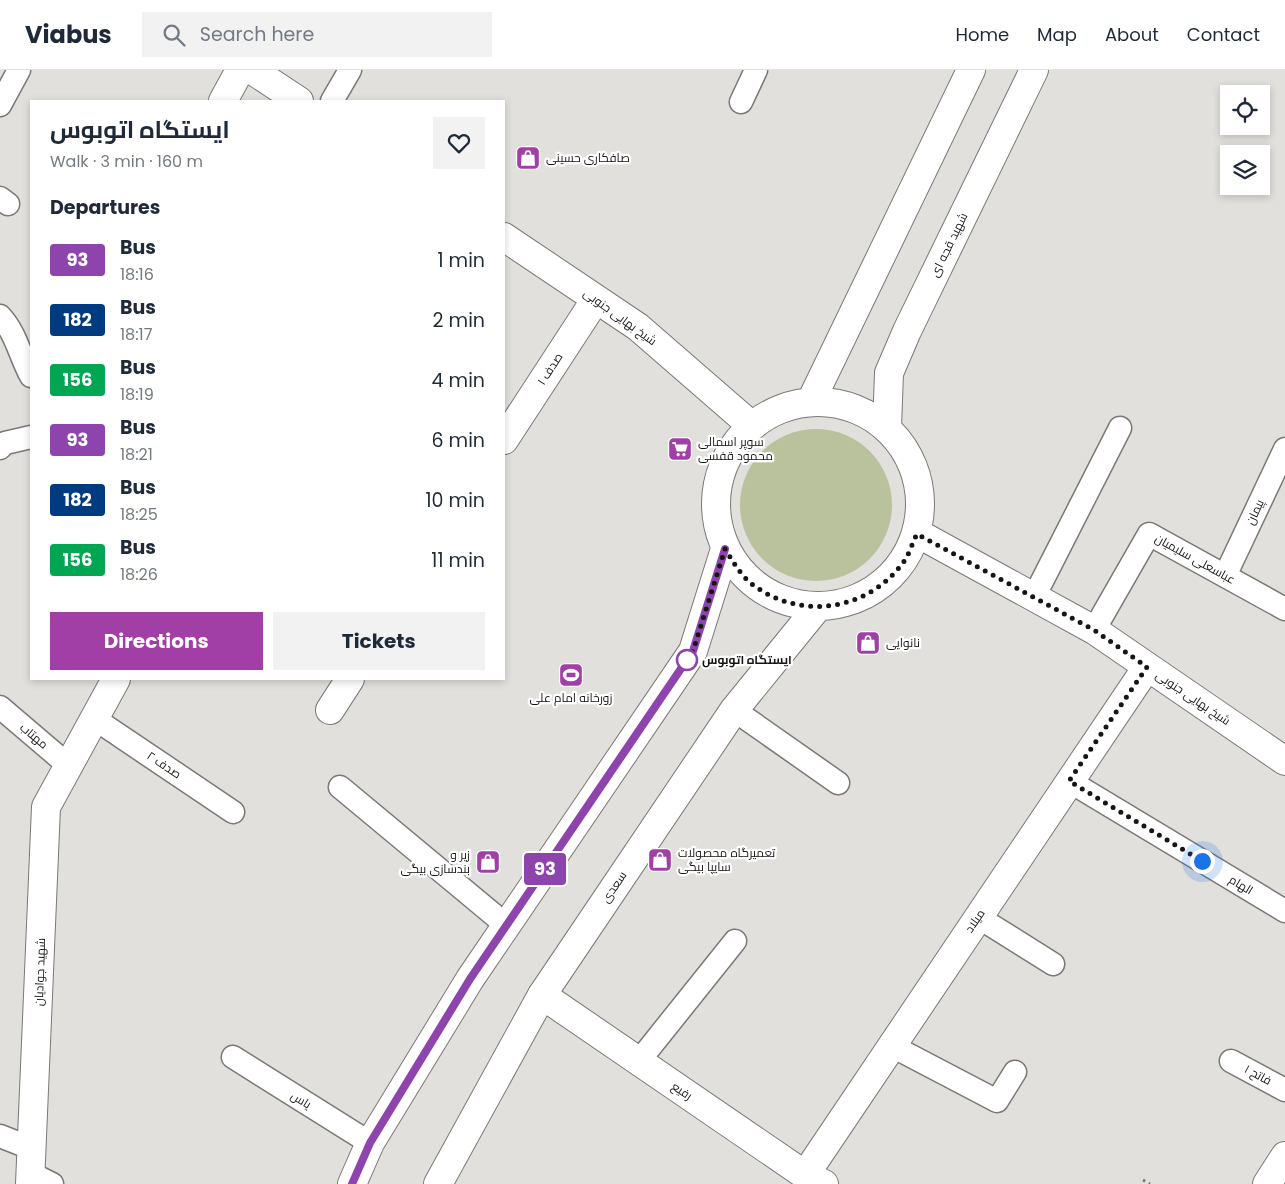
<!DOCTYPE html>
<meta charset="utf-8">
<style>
:root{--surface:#fff;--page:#f2f2f3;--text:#1f2937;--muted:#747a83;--line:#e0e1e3;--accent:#a13fa6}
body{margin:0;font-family:Poppins,Cairo,sans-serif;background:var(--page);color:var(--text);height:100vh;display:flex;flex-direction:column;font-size:19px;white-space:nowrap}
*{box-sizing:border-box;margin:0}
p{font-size:16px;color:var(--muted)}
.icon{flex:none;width:28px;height:28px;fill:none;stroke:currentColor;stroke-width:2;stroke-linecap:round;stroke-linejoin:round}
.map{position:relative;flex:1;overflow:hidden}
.details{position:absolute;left:30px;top:30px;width:475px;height:580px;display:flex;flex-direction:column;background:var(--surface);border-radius:0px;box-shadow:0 2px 8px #0003}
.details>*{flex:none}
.badge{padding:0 10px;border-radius:4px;font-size:18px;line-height:32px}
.controls{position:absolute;left:1220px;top:15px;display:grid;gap:10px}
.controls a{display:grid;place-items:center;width:50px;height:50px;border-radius:0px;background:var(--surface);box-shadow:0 2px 8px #0003;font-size:25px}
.you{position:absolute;width:25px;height:25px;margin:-12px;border:4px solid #fff;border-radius:50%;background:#1a73e8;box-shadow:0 0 0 8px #1a73e833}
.map>.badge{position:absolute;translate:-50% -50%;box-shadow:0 0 0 2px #fff}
h2{padding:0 20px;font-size:19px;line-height:45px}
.round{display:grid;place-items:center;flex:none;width:52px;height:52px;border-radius:0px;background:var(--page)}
.summary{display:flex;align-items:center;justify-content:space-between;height:85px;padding:0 20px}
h1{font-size:24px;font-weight:700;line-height:38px}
.button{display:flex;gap:10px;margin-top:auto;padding:10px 20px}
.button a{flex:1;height:58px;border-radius:0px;background:var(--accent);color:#fff;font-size:20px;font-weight:700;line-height:58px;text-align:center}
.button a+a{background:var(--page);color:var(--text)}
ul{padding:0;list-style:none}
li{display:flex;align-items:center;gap:15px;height:60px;padding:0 20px}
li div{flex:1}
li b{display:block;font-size:19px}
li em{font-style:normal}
li .badge{min-width:55px;font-weight:700;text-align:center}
header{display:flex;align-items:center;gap:30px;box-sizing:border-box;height:70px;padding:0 25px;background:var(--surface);border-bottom:1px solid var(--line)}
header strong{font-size:24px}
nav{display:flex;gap:28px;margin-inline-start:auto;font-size:18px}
.search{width:350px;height:45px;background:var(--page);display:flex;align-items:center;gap:12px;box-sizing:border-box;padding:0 18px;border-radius:0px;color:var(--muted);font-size:19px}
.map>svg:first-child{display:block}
.green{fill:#b9c29d}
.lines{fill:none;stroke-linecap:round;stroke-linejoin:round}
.service-casing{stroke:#7b7875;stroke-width:25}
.minor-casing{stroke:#7b7875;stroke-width:30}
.tertiary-casing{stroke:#7b7875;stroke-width:30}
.primary-casing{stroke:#7b7875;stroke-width:30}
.path{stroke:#787775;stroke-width:3;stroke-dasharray:2.5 4;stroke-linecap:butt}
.service{stroke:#fff;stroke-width:22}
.minor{stroke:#fff;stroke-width:28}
.tertiary{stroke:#fff;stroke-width:28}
.primary{stroke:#fff;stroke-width:28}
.line-casing{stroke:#fff;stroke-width:11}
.line{stroke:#8e44ad;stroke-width:8}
.walk{stroke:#161514;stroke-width:5;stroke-dasharray:0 9}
.stop-dot{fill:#fff;stroke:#8e44ad;stroke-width:2.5}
.labels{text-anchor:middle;stroke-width:4.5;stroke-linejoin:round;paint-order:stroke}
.poi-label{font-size:12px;fill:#161514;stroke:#fff;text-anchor:start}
.street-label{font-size:12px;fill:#161514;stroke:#fff}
.stop-label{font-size:12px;font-weight:bold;fill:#161514;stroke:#fff;text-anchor:start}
</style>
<header>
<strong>Viabus</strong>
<div class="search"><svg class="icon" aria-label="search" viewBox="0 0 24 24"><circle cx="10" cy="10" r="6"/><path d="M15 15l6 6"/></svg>Search here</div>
<nav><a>Home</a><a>Map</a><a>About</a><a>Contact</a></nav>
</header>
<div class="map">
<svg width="1285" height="1114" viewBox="0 0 1285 1114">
<rect width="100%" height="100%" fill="#e2e0dd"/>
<!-- green -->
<path class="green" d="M740 435a76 76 0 1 1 152 0a76 76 0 1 1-152 0Z"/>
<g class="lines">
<defs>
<path id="service" d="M332,31l18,-31
M741,32l15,-32
M0,35l19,-35
M0,128l8,6
M0,246c16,17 20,40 31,60
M0,378l5,-5 26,-6
M1225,506l60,-127
M1034,527l86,-169
M1094,560l55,-96 136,75
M0,637l68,58
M734,640l104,73
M95,649l138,93
M1069,711l216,130
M340,717l166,138
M978,847l75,47
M892,976l105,55 18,-29
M233,987l137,86
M639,991l96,-120
M1231,991l54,29
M0,1066l33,13
M32,1104l20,10"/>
<path id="minor" d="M252,0l47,31
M223,31l17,-31
M504,167l134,90 114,99
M504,370l92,-141
M330,640l20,-31
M542,925l263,180 19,9
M805,1105l342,-508
M30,1114l16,-377 70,-128
M1267,1114l18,-28"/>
<path id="tertiary" d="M917,463l177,97 191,131"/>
<path id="primary" d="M811,331l160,-331
M716 434a102 102 0 1 1 204 0a102 102 0 1 1-204 0Z
M887,357l2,-54 18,-42 127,-261
M352,1114l18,-41 100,-164 223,-328 32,-102
M438,1114l104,-189 192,-285 83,-102"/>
</defs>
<!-- service casing -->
<use href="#service" class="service-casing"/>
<!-- minor casing -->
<use href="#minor" class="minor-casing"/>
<!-- tertiary casing -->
<use href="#tertiary" class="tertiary-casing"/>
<!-- primary casing -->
<use href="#primary" class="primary-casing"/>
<!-- path -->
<path class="path" d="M1143,1110l7,4"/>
<!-- service -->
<use href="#service" class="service"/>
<!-- minor -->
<use href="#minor" class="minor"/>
<!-- tertiary -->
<use href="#tertiary" class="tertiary"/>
<!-- primary -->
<use href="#primary" class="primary"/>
</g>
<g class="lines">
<defs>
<path id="line" d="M352,1114l18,-41 100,-164 223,-328 32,-102"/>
</defs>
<!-- line casing -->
<use href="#line" class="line-casing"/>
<!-- line -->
<use href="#line" class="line"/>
<!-- walk -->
<path class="walk" d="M687,590l-5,7 11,-16 32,-102c9,14 17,29 31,38 47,33 111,23 146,-23 7,-8 10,-21 15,-30l177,96 53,37 -78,114 133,80"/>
</g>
<!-- icons -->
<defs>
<symbol id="shop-square" viewBox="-11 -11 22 22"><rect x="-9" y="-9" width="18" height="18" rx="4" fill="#a13fa6" stroke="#fff"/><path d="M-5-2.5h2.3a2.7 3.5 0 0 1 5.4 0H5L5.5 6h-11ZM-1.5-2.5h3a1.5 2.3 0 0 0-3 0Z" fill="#fff"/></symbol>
<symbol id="supermarket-square" viewBox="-11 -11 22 22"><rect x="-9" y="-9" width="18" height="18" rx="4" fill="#a13fa6" stroke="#fff"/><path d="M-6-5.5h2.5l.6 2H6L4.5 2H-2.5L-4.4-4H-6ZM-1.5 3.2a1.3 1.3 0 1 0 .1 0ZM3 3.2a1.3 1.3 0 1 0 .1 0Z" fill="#fff"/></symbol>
<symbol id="stadium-square" viewBox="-11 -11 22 22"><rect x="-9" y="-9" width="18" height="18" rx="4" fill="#a13fa6" stroke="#fff"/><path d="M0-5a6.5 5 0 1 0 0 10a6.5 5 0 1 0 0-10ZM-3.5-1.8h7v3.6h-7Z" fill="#fff"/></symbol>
</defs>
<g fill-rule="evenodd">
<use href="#shop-square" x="514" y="74" width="28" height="28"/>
<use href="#supermarket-square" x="666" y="365" width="28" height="28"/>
<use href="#shop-square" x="854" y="559" width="28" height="28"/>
<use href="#stadium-square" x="557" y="591" width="28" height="28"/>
<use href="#shop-square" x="646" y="776" width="28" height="28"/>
<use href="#shop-square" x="474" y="778" width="28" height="28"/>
</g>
<!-- markers -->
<circle class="stop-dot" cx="687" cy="590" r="10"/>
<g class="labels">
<!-- poi labels -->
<g class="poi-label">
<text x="546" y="92">صافکاری حسینی</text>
<text x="698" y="376">سوپر اسمالی<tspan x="698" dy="14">محمود قفسی</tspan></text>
<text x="886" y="577">نانوایی</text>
<text x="571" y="632" text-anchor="middle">زورخانه امام علی</text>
<text x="678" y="787">تعمیرگاه محصولات<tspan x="678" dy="14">سایپا بیگی</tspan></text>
<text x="470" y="789" text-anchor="end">زیر و<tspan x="470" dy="14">بندسازی بیگی</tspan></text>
</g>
<!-- street labels -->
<g class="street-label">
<text transform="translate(949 175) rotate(-64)" y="4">شهید قجه ای</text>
<text transform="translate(620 247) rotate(36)" y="4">شیخ بهایی جنوبی</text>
<text transform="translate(550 299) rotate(-57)" y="4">صدف ۱</text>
<text transform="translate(1255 442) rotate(-65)" y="4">پیمان</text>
<text transform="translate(1195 489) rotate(29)" y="4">عباسعلی سلیمیان</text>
<text transform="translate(1193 628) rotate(34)" y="4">شیخ بهایی جنوبی</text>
<text transform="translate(34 666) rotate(40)" y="4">مهتاب</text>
<text transform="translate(164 695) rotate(34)" y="4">صدف ۲</text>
<text transform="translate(1241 815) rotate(31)" y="4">الهام</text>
<text transform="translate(614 817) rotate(-56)" y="4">سعدی</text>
<text transform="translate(975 851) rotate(-56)" y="4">میلاد</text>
<text transform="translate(40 902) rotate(-88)" y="4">شهید جوادیان</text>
<text transform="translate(1258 1005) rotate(28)" y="4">فاتح ۱</text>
<text transform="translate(682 1021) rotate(34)" y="4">رفیع</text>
<text transform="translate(301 1030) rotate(32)" y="4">یاس</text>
</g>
<!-- stop labels -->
<g class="stop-label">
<text x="702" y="594">ایستگاه اتوبوس</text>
</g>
</g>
</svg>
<div class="controls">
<a><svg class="icon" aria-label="locate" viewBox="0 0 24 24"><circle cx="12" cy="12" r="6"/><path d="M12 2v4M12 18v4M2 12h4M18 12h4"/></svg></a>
<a><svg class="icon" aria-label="layers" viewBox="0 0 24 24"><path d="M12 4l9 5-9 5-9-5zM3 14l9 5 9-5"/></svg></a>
</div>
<div class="you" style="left:1202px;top:791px"></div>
<b class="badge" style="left:545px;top:799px;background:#8e44ad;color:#fff">93</b>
<section class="details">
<div class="summary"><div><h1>ایستگاه اتوبوس</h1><p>Walk · 3 min · 160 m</p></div><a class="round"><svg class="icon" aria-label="heart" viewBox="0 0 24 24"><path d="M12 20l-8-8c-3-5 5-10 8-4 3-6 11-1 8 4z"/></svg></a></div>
<h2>Departures</h2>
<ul>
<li><span class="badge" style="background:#8e44ad;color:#fff">93</span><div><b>Bus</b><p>18:16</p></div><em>1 min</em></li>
<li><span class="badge" style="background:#003b80;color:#fff">182</span><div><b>Bus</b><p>18:17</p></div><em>2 min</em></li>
<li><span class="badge" style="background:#00a651;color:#fff">156</span><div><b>Bus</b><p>18:19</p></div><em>4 min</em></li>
<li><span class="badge" style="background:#8e44ad;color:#fff">93</span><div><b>Bus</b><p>18:21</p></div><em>6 min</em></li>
<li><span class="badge" style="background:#003b80;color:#fff">182</span><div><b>Bus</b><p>18:25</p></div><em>10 min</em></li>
<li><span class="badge" style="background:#00a651;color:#fff">156</span><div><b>Bus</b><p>18:26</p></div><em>11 min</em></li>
</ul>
<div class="button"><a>Directions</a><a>Tickets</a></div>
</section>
</div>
